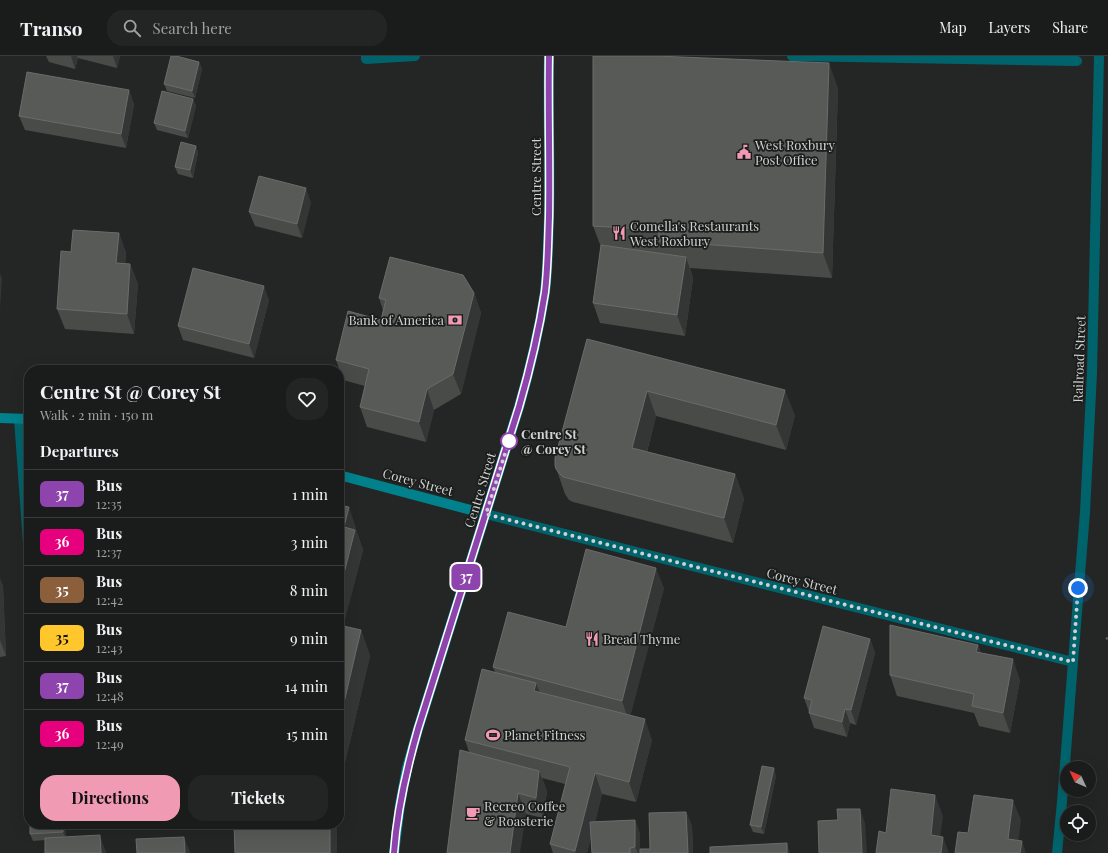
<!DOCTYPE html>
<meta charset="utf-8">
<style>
:root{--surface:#1a1c1c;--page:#232525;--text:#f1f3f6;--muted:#9fa1a3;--line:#383a3b;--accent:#f19ab3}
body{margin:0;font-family:"Playfair Display",serif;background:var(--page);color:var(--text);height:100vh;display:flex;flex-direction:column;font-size:15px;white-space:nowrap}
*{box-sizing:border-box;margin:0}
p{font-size:13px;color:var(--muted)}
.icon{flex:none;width:22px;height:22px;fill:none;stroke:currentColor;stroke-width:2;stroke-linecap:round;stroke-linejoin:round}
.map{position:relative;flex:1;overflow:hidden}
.details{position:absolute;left:24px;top:309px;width:320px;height:464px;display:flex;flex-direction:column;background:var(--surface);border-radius:16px;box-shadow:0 4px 16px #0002,0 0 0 1px var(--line)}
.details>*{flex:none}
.badge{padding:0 8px;border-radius:6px;font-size:14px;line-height:26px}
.needle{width:26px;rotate:314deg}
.tools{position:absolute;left:1060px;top:705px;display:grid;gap:8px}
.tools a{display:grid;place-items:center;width:36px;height:36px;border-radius:50%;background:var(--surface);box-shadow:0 4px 16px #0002,0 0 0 1px var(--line);font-size:20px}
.you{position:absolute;width:20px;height:20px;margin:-10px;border:3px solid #fff;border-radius:50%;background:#1a73e8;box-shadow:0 0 0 6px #1a73e833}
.map>.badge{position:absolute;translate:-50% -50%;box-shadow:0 0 0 2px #fff}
h2{padding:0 16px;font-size:15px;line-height:36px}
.round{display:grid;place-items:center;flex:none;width:42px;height:42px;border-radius:16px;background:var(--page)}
.headline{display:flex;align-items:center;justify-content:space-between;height:68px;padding:0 16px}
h1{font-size:19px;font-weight:700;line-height:30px}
.button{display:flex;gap:8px;margin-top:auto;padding:8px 16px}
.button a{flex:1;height:46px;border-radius:16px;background:var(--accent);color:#111;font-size:16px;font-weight:700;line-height:46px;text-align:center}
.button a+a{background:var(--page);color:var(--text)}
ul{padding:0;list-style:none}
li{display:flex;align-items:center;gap:12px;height:48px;padding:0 16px;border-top:1px solid var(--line)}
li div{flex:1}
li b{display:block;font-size:15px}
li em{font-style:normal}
li .badge{min-width:44px;font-weight:700;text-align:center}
header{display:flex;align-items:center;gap:24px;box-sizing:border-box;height:56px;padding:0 20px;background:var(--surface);border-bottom:1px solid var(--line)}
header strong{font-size:19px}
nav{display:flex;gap:22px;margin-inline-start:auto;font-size:14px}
.search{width:280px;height:36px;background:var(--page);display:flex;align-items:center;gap:10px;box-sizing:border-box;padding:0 14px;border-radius:16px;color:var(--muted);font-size:15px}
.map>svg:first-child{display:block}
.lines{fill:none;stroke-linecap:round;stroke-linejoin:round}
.path{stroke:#5f6261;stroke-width:2.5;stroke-dasharray:2 2;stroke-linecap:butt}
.lane{stroke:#00636b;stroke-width:10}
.street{stroke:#00636b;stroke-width:10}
.secondary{stroke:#00818c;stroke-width:10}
.wall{fill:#494b49}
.shaded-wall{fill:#343635}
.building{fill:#585a58;stroke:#6a6c6b}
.line-casing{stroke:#fff;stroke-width:9}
.line{stroke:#8e44ad;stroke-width:6}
.walk{stroke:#d0d2d1;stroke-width:4;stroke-dasharray:0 7.2}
.stop-dot{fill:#fff;stroke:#8e44ad;stroke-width:2}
.labels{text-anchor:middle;stroke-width:3.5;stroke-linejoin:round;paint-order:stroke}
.poi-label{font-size:13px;fill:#d0d2d1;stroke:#1a1d1c;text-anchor:start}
.street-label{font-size:13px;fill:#d0d2d1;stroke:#1a1d1c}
.stop-label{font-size:13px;font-weight:bold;fill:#d0d2d1;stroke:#1a1d1c;text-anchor:start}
</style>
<header>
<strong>Transo</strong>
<div class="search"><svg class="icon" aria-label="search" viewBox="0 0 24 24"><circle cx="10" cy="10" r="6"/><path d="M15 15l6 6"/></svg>Search here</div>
<nav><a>Map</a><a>Layers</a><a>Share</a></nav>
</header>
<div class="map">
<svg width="1108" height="797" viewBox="0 0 1108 797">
<rect width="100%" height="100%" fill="#232625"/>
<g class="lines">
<!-- path -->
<path class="path" d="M1106,582l2,1"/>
<!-- lane -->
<path class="lane" d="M366,0v3l49,-3"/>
<!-- street -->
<path class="street" d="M792,0l285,5
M19,363l10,138
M486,458l587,148 -11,140 -5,51
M1073,606l12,-150 7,-139 7,-317"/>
<!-- secondary -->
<path class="secondary" d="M0,362l29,1
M339,419l147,39
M394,797l6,-48 7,-37 11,-39 101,-322c11,-38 20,-76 26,-115 3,-25 3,-50 4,-75 1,-54 -1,-107 0,-161"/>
</g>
<!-- wall -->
<path class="wall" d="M46,0h74l-3,12 -39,-10 -3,11 -26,-7z
M199,6l3,7 -7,29 -28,-7 -3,-7z
M838,32l-6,190 -142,-10 3,10 -8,58 -85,-13 -7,-20 8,-56 -8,-21z
M129,34l5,15 -8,43 -101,-18 -6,-14z
M193,43l3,7 -8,32 -31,-8 -3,-7z
M196,90l2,7 -5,25 -15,-4 -3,-7z
M311,146l-9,36 -47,-12 -6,-14z
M119,177l7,20 -1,11h5l8,20 -4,50 -69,-5 -8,-20 14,-57z
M474,237l7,20 -20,81 -27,16 -8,32 -59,-15 -7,-20 5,-21 -22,-6 -7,-20 45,-40 2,-10 -4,-12z
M269,244l-15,58 -71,-18 -5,-14z
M587,283l208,76 -9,35 -130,-34 -9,36 88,22 9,25 -11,44 -160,-41 -4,-2 -4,-6 -10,-29z
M339,449l17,23v2l7,20 -20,76 18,4 9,26 -31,132z
M0,523l3,7 3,70 -6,1z
M664,532l-34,128 22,24 -16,62 -34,-8 -7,28 40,-2 5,14v15h10l36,-37 6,14 1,27h-101l-1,-16 -4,16h-34l-3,-9 15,-60 -23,-6 5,13 -4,27 -17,-4 -57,-62 -4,-12 30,-68 -2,-5 73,-40z
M870,583l5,14 -19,72 -6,-2 -3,14 -33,-9 -5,-15v-1l-5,-14z
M978,589l3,8 39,27 -10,53 -31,-7 -5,-13 -77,-17 -7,-21z
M776,720l-12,58 -11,-2 -3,-7z
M65,768l1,13 39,13 1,3h-61v-13l-12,1 -3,-7z"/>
<!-- shaded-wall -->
<path class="shaded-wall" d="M71,0h6l1,2 -3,11z
M113,0h7l-3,12z
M199,6l3,7 -7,29 -3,-7z
M829,7l9,25 -6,190 -9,-25z
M129,34l5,15 -8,43 -5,-14z
M193,43l3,7 -8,32 -3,-7z
M196,90l2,7 -5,25 -3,-8z
M306,132l5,14 -9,36 -5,-14z
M119,177l7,20 -2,30 -8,-20z
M686,201l7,21 -8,58 -8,-21z
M130,208l8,20 -4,50 -7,-20z
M0,217l2,6 -2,30z
M264,230l5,14 -15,58 -5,-14z
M474,237l7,20 -20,81 -8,-20z
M427,333l7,21 -8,32 -7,-20z
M785,334l10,25 -9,35 -10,-25z
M647,335l9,25 -15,57 -9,-25z
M735,418l9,25 -11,44 -9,-25z
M349,451l7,21v2l7,20 -20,77 -4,-10v-24l5,-66z
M656,512l8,20 -35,133 -7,-20z
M0,523l3,7 3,70 -6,-16z
M361,574l9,26 -31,132v-64z
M870,583l5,14 -19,72 -5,-15z
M978,589l7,20 -9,-13z
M1013,603l7,21 -10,53 -7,-20z
M536,627l8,20 -10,-12z
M845,653l5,14 -3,14 -5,-15z
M645,663l7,21 -16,62 -7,-20z
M774,712l2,8 -12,58 -3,-7z
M539,715l8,20 -4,27 -7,-20z
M595,717l7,21 -15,59h-11l-1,-2z
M518,737l8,21 -6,39h-10z
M935,739l8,21 -5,37 -7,-18z
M1013,744l8,20 -4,33 -9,-14z
M860,753l5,14 2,30h-5z
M686,756l6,14 1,27h-5z
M635,764l5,14v19h-2l-3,-6z
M63,768h2l1,15 -3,-7z
M330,768h7v29h-7z
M100,779l6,18h-5z
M184,781l6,15v1h-5z
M943,781l6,16h-8z
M1022,785l4,12h-6z
M787,787l3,10h-3z"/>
<!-- building -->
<path class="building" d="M171,0h5l23,6 -7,29 -28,-7z
M593,0h63l173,7 -6,190 -164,-12v-11l-66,-4z
M27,16l102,18 -8,44 -102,-18z
M162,35l31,8 -8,32 -31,-8z
M181,86l15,4 -6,24 -15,-3z
M259,120l47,12 -9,36 -48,-12z
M73,174l46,3 -3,30 14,1 -3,50 -70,-5 4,-58 10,1z
M601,189l85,12 -9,58 -84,-12z
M390,201l73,18 11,18 -21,81 -26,15 -8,33 -59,-15 9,-38 -33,-9 12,-49 33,9 5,-20 -7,-2z
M193,212l71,18 -15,58 -71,-18z
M587,283l198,51 -9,35 -129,-34 -15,57 103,26 -11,44 -161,-41 -3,-3 -4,-5 -1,-4v-7z
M339,449l10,2 -5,20 11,3 -16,63z
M586,493l70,19 -34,133 -129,-34 15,-55 58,15z
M339,569l22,5 -22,94z
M890,569l88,20 -2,7 37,7 -10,54 -31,-7 2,-12 -84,-19z
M823,570l47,13 -19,71 -6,-1 -3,13 -33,-9 3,-13 -8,-2z
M482,613l54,14 -2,8 111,28 -16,63 -34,-9 -20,78 -25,-7 20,-77 -105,-27z
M460,694l79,21 -3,27 -18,-5 -8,60h-63z
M762,710l12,2 -13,59 -11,-2z
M891,733l44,6 -4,40 12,2 -2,16h-65l3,-22 7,2z
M974,739l39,5 -5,39 14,2 -2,12h-65l3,-21 10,1z
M837,753h23l2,44h-43l-1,-32 20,-1z
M686,756l2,41h-48v-4h10l-1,-36z
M635,764v27l-5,1v5h-38l-2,-31z
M30,768h33v8l-33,2z
M234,768h96v29h-95z
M100,779l1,18h-56v-15z
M184,781l1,16h-48l-1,-14z
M787,787v10h-77v-6z"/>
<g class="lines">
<defs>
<path id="line" d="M394,797c3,-43 12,-82 24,-124l101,-322c11,-38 20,-76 26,-115 3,-25 3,-50 4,-75 1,-54 -1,-107 0,-161"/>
</defs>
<!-- line casing -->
<use href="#line" class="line-casing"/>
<!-- line -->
<use href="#line" class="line"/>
<!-- walk -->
<path class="walk" d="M509,385l-23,73 587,148 5,-74"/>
</g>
<!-- icons -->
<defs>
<symbol id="civic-bare" viewBox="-9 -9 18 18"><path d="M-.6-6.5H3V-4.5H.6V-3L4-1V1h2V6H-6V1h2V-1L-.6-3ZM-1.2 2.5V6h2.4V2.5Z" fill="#f19ab3" stroke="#1a1d1c" stroke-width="2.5" paint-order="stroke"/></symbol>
<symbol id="restaurant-bare" viewBox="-9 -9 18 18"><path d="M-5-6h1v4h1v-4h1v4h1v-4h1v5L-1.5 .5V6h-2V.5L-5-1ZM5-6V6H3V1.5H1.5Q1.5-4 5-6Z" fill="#f19ab3" stroke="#1a1d1c" stroke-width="2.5" paint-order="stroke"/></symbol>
<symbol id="bank-bare" viewBox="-9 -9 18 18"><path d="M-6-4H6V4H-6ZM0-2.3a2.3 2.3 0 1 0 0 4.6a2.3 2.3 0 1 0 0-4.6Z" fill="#f19ab3" stroke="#1a1d1c" stroke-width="2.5" paint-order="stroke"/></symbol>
<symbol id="stadium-bare" viewBox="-9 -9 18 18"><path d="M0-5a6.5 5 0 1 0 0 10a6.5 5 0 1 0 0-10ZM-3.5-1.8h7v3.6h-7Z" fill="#f19ab3" stroke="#1a1d1c" stroke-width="2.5" paint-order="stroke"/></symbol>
<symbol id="cafe-bare" viewBox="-9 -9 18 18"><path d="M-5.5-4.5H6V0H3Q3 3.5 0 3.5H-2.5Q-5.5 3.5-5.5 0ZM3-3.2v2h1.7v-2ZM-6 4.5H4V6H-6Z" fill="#f19ab3" stroke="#1a1d1c" stroke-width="2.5" paint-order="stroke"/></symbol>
</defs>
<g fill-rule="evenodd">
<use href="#civic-bare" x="734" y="86" width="20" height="20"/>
<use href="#restaurant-bare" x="609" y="167" width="20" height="20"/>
<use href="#bank-bare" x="445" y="254" width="20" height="20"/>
<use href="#restaurant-bare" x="582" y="573" width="20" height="20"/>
<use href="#stadium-bare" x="483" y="669" width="20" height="20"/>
<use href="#cafe-bare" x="463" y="747" width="20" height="20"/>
</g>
<!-- markers -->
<circle class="stop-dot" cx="509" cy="385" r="8"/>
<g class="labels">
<!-- poi labels -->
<g class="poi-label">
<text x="755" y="94">West Roxbury<tspan x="755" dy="15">Post Office</tspan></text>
<text x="630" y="175">Comella's Restaurants<tspan x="630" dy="15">West Roxbury</tspan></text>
<text x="444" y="269" text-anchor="end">Bank of America</text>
<text x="603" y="588">Bread Thyme</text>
<text x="504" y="684">Planet Fitness</text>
<text x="484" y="755">Recreo Coffee<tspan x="484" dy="15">&amp; Roasterie</tspan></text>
</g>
<!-- street labels -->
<g class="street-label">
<text transform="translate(536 121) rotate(-90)" y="5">Centre Street</text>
<text transform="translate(1079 303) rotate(-88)" y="5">Railroad Street</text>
<text transform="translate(418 426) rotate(15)" y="5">Corey Street</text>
<text transform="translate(480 434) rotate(-73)" y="5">Centre Street</text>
<text transform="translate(802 525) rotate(14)" y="5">Corey Street</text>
</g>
<!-- stop labels -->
<g class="stop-label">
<text x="521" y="383">Centre St<tspan x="521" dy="15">@ Corey St</tspan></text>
</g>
</g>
</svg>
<div class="tools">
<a><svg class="needle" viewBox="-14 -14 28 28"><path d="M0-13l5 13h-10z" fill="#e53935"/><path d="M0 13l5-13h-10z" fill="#9fa1a3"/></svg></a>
<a><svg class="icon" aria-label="locate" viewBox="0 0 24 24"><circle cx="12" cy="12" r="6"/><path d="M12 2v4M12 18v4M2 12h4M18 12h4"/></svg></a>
</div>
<div class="you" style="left:1078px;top:532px"></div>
<b class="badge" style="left:466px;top:521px;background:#8e44ad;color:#fff">37</b>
<section class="details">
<div class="headline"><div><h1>Centre St @ Corey St</h1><p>Walk · 2 min · 150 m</p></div><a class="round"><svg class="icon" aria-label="heart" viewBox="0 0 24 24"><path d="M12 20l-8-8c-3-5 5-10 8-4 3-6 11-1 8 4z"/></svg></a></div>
<h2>Departures</h2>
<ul>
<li><span class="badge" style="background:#8e44ad;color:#fff">37</span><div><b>Bus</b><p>12:35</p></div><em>1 min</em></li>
<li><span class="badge" style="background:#e6007e;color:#fff">36</span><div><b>Bus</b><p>12:37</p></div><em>3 min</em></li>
<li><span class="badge" style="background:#8b5e3c;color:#fff">35</span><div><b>Bus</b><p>12:42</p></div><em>8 min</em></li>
<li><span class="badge" style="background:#ffc72c;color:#111">35</span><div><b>Bus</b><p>12:43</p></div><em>9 min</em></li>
<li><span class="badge" style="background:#8e44ad;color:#fff">37</span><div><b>Bus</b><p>12:48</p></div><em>14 min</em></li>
<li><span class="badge" style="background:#e6007e;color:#fff">36</span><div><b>Bus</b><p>12:49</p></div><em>15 min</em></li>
</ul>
<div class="button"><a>Directions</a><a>Tickets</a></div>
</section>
</div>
